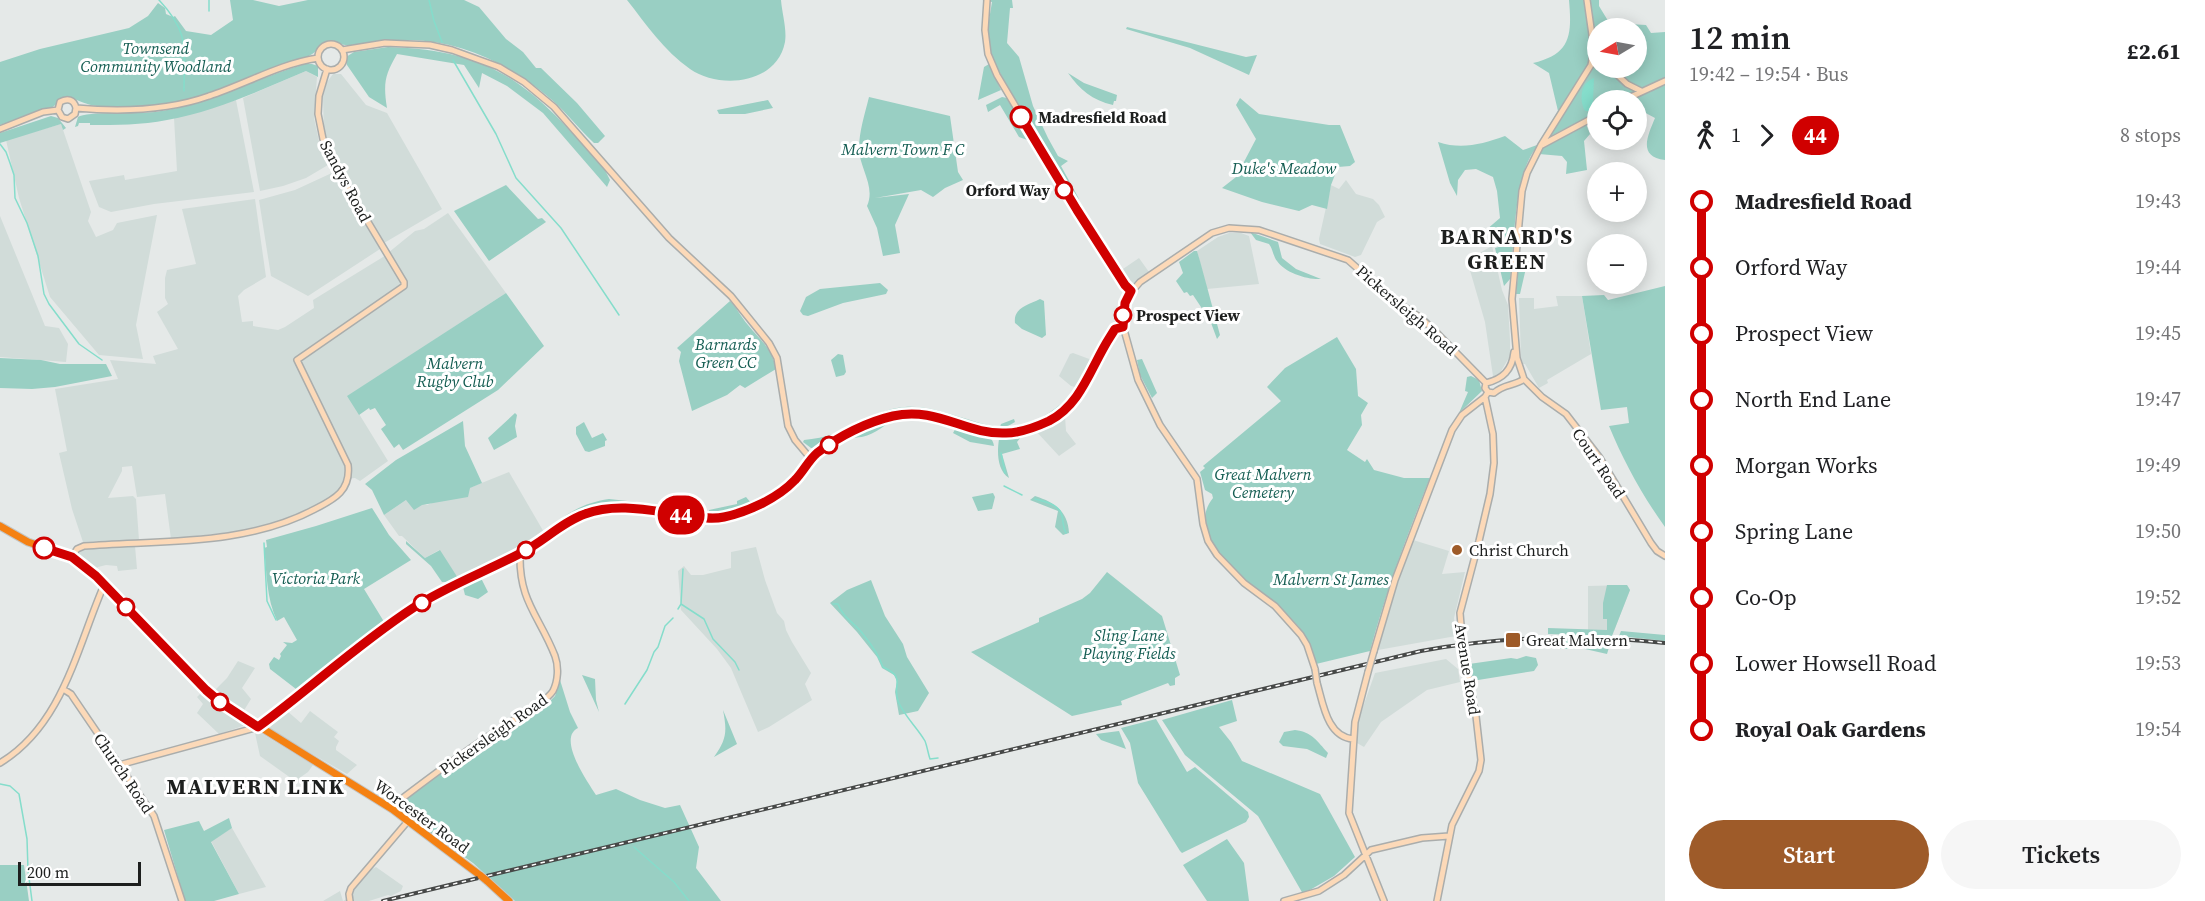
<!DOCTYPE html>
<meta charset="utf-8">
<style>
:root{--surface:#fff;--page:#f6f6f6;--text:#202124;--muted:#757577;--accent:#9e5b29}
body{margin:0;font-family:"Source Serif 4",serif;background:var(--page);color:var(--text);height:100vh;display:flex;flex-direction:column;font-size:22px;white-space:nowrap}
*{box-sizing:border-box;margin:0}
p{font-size:20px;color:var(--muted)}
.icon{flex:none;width:33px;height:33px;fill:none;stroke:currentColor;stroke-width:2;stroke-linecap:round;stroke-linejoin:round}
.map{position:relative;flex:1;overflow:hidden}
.drawer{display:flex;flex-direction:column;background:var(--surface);width:540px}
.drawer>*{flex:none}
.badge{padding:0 12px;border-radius:20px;font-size:21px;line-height:39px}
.needle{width:39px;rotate:260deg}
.fabs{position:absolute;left:1587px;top:18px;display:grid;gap:12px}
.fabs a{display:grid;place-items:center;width:60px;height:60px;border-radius:50%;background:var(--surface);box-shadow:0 3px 15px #0003;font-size:30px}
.scale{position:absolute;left:18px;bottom:15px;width:123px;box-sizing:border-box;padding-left:6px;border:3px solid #1d1f1e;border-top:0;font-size:16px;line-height:21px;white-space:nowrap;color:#1d1f1e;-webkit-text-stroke:4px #fff;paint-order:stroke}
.map>.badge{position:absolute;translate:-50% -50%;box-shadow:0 0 0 3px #fff}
.legs{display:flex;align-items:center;gap:9px;height:66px;padding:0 24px;font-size:20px}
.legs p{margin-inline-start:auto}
.head{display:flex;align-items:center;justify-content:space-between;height:102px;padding:0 24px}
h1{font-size:33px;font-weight:600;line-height:45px}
.action{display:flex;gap:12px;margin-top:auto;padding:12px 24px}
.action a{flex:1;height:69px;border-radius:36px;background:var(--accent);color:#fff;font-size:24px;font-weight:600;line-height:69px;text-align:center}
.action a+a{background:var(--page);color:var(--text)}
ul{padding:0 24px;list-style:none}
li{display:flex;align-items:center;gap:21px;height:66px;font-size:22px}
li i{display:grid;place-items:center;width:9px;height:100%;margin:0 8px;background:currentColor}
li i::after{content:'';width:15px;height:15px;margin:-8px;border:4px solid;border-radius:50%;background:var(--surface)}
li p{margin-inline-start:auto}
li:first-child i{background:linear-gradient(#0000 50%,currentColor 0)}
li:last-child i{background:linear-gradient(currentColor 50%,#0000 0)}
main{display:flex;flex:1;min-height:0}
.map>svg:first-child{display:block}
.built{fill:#d1dcd9}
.green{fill:#99cfc3;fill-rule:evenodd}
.water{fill:#85ddcb}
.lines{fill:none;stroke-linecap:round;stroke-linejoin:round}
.stream{stroke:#85ddcb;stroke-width:1.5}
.secondary-casing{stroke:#aaadac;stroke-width:8}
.highway-casing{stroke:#c4c5c4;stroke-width:9}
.secondary{stroke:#fcd9b8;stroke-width:5}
.highway{stroke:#f58112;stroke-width:7}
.rail-casing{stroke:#474948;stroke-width:4}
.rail{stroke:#fff;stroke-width:1.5;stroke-dasharray:4.5;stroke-linecap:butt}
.secondary-bridge-casing{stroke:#aaadac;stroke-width:8;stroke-linecap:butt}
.highway-bridge-casing{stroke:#c4c5c4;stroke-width:9;stroke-linecap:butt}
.secondary-bridge{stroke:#fcd9b8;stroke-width:5}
.highway-bridge{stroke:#f58112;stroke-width:7}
.line-1-casing{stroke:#fff;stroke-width:14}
.line-1{stroke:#d00000;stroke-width:9}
.stop-1-dot{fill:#fff;stroke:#d00000;stroke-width:3}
.poi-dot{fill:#9e5b29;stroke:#fff;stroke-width:2}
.labels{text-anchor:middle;stroke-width:6;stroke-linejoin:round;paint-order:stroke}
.park-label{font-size:16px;font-style:italic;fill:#145d52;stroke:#fff}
.stop-label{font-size:16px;font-weight:bold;fill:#1d1f1e;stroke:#fff;text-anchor:start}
.street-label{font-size:16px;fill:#1d1f1e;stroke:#fff}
.poi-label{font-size:16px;fill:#1d1f1e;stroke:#fff;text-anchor:start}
.district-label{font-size:22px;font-weight:bold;letter-spacing:1.5px;fill:#1d1f1e;stroke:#fff}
</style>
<main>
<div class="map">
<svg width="1665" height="901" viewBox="0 0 1665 901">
<rect width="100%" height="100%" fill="#e5e9e8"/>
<!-- built -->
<path class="built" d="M306,71l11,6 -3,41 6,28 8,19 -22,13 -23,8 -23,5 -17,-93z
M333,74h8l25,31 21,8 55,96 -58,34 -60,-106 -1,-40 4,-15z
M236,100l18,92 -100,12 -43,8 -12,-5 -10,-26 35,-6 1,5 52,-9 -3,-53z
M61,124l30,88 -3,9 8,16 17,-7 4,-7 40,-8 -21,110 7,34 -44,-4 -49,-58 -31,-99 -13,-58z
M334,172l46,77 -72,47 -37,-20 -12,-76 36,-10z
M1346,180l10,14 17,5 6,6 6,12 -8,5 -16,33 -6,2 -35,-13 -1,-5 12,-54 8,4z
M255,199l11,78 -22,13 -6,6 4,26 11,-1v5l25,4 7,-3 29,-19 -1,-8 70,-43 32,-26 9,-2 24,-16 58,80 -158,103 40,65 -28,20 -5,-3 -10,1 -9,15 -33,19 -30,12 -33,6 -69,8 -6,-45 -28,3 -5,-31 -10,1v4l-14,27 25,-2 3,3 3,41 -56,2 -11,-33 -13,-56 8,-2 -12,-62 63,-10 -8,-19 46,4 -3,-8 25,-7 -21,-37 11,-8 -3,-6v-20l2,-8 29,-6 -14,-55z
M0,216l45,110 14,2 9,16 -2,18 -66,-5z
M1229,233h12l8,3 10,48 -52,5 -10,-38 21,-14z
M1492,246l10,44 6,15 2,35v16l-13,22 -4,-2 -8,-54 -18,-62z
M1139,258l10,14 -17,12 -4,-1 -8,-12z
M1556,296h26l9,58 -44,26 1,3 -9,5 -14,-24h-2l-2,-7 -2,-59h15v11l24,-3z
M1073,353l19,7 -13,28 -8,-2 -12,-10 11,-22z
M1065,416l1,15 10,13 -17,12 -25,-27z
M509,472l36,62 -33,19 -54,25 -19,-28 -14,8 -23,-22h-3l-15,-21 22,-15 21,5z
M1413,540l36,11 -7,23 23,-2 -11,46 2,18 -78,14 8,-33z
M135,546l2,23 -19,2 -1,-5 -11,-1 -8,2 -3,3 -17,-15 2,-3 7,-3z
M756,547l9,33 12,33 7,8 2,9 6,12 19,31 -6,11 7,16 -43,27 -11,5 -27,-64 -14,-19 -36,-39 -3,-39 6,-5 7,9h12l28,-7v-16z
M1627,585l3,5 -16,41 -26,-1v-44z
M1446,659l12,10 2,13 -33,8 -46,32 -17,25 -7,-4 1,-22 17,-48z
M238,661l17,7 -13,20 9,11 -8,13 -29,-21 13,-13z
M203,691l43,34 -27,9 -22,-21 6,-9 -6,-7z
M286,710l15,13 9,-12 28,21 -4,5 5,4 -3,6v3l21,15 -10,9 -78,-45 9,-13z
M259,732l54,33 -5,7 -13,9 -35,-25 -5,-23z
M232,828l34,59 -27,7 -28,-53z
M376,867l27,19 -2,5 -10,5 -3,-1 -19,6h-46l17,-10 3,10 9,-5 3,-8 17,-19z"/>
<!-- green -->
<path class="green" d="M230,0h23l26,6 29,-6h156l15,7 27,32 17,13 13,16h5l36,35 28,33 -7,7h-4c-16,-15 -30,-34 -48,-48 -39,-32 -85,-54 -136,-55 -20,0 -39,4 -59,5 -8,1 -15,-3 -22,-3 -7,0 -9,6 -14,10 -7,6 -17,8 -25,10 -31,9 -59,24 -90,34 -32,10 -69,12 -103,10 -11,-1 -20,-7 -30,-9l-16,11 -51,17v-63l40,-13 89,-21 19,-12 10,-13 7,5 1,6 7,3 2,-1 11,15 25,4 22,-15z
M627,0h154c1,13 6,29 4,42 -8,42 -65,48 -95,27 -26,-18 -44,-45 -63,-69z
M982,0h30l1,8h-3l-3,35 12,14 14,49 15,32 10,18 10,5 -7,5 17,31 5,15 -59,-96 -35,-63 -1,-27 4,-24z
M1569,0h30v6l11,18v-4l7,1 3,5 9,-2 17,1 5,8 14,-1v128c-28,-3 -17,-25 -10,-42l-15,-8 -3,1 -1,-11h-38l-1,13c-18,10 -41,18 -57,31 -27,24 -25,100 -30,135l-6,7 -9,-38 7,-2v-6l-16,-10 14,-12 -3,-27 -4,-14 -17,-8 -11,1 -7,10 -1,16 -7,-13 -12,-41c24,8 44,2 67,-6l18,14 14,-5 21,-34 -9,-38 -16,-10c38,-9 39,-28 36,-63zM1598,28h38v40h-38z
M1127,27l119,30 11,-2 -8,20 -59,-27 -64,-19z
M388,47c112,3 148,44 217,123l5,10 -3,7 -64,-74 -36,-27 -25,-13 -3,15 -15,-23 -67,-11c-12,21 -14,29 -10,54l-18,-11 -22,-32 -1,-8 8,-5z
M305,64h7l6,2v11l-12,-6c-45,19 -90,40 -139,49 -26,5 -50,5 -77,5v-2h-11l-1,3 -3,1 3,-10c8,-6 62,-3 77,-5 54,-7 99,-33 150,-48z
M989,64l12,26 -23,10 6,-33z
M1068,73l16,10 33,12 -1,6h-2l-1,4c-21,-5 -33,-15 -45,-32z
M869,97l81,19 8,56 5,8 -18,8 -12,9 -12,-7 -46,8 34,-4 -14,31 5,28 -17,3 -6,-28 -10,-22c9,-20 -8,-38 -8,-58 0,-16 6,-35 10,-51z
M1002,97l5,1 26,44 -14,-5 -19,-32 -12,7 -2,-7z
M1240,98l19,16 70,11h11l15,37 -5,4 -12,1 -7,18 -4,24 -15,-4 -13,6 -37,-9 -40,-14 14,-11 20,-38 -20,-34z
M768,100l5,8 -28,6h-26l-2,-4z
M51,116l7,2 8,10 -3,2 -2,-6 -61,19v-10z
M1586,124l4,10 -6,7 3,29 -21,4 1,-12 -5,-6 -23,-2 4,-7z
M506,185l32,34 4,-1 4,4 -57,39 -35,-50z
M1250,232l28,10 4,16 14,11 25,10c-13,1 -36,-6 -44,-18 -4,-5 -4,-12 -8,-17l-13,-4z
M1194,251h3l3,10 20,74 -3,4 -10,-27 -2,1 -12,-18 -3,1 -3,-4 -3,1 -8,-12 7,-8 -4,-11z
M1520,253l7,1 -1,14 -6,26h-4z
M880,283l8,7 -2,4 -43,9 -35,13 -5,-1 -3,-4 6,-14 14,-8z
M1665,286v241c-23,-32 -41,-65 -56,-101l20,-3 -2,-16 -26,3 -19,-114 22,-1 4,5z
M506,293l38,53 -46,44 -95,60 -4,-6 -5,4 -13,-19 5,-4 -11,-17 -5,2 -1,-2 -10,7 -12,-19z
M1040,299l4,2 2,34 -4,3 -20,-9 -7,-6c-2,-15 13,-18 25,-24z
M730,301c7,7 11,16 18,24 12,15 24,23 28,44l-31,19 -5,-3 -13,10 -35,16 -13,-50 2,-9 -4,-4z
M1337,337l19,32 2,27 10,7 -7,12 1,10 -15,25 18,12 2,-3 7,11 30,8h26c-23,57 -44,114 -60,173l-54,13c-5,-14 -9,-27 -18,-38 -24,-29 -121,-84 -85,-128l-1,-4 -7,-4 -5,-18 5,-4 -2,-2 78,-65 -14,-14 18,-19z
M838,354l5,1 3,17 -2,3 -8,2 -5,-17z
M0,358l41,2 19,4h46l6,12 -57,11 -23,2 -32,-1z
M1142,359l15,34 -5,5 -12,-23 -3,-15z
M1471,376l8,4 3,11 -23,22 9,-21 -3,-1 2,-14z
M1075,390l1,1c-22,27 -57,45 -92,36 -25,-5 -46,-17 -72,-17 -36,0 -66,22 -97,38h-4l-8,-6 1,-2c10,-1 21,-3 32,-7 23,-9 43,-24 69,-26 34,-2 62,16 95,20l1,-3 13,-5 1,3 -7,4v2c28,-3 49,-18 67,-38z
M515,413l2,2 -2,11 2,11 -23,13 -6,-12z
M891,419l2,1c-18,12 -23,18 -45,18l11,-7z
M463,421l2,25 17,37 -12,5 -2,9 -46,8 -8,5 -8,-10 -22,15 -12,-25 -7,-6 31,-24z
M584,422l8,16 11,-5 4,7 -2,1v5l-16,6 -4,-1 -9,-17v-7z
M957,426c12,4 36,5 37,20l-24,-4 -17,-9z
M1020,435l1,2 -4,5 3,7 -18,5 7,24c-12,-8 -12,-26 -10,-39l5,-3z
M993,493l2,4 -3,12 -14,2 -6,-14z
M1035,496c19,6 33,15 34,37l-6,2 -8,-8 3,-16 -28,-11z
M746,497l6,7c-14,8 -28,10 -43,11v-5l28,-6v-3z
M609,499l92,10v5c-53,-4 -91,-23 -140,9h-2v-3c17,-12 30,-18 50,-21z
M372,508l17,27 22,25 -47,29 22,36 -35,25 -45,38 -10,1 -26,-20 -1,-5 5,-7 5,3 2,-4 -1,-2 7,-9 -4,-3 9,1 5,-3 -13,-23 -7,4c-11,-24 -10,-47 -13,-73l3,-1 -1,-7 50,-14z
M406,541l19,17 15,-8 18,28 -11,4h-5l-11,-16 -25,-22z
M1107,572l55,44 18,59 -5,3v7l-5,1 -2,-3 -47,18 1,4 -50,11 -101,-64 68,-30v-4l43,-19 8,-6z
M481,578l7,14 -10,7 -13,-4 -2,-8z
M871,580l14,36 18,28 4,13 22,36 -11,18 -19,4 -4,-23 2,-11 -3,-6 -12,-7 -5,-11 -20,-25 -27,-29 17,-13z
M1607,585h20l3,5 -18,46 -64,-2v-6l59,2v-11h-4v-16z
M1621,631l44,4v6l-46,-5z
M1547,639l64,2 -4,13 -22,-5h-25l-1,-6h-12z
M1526,656l10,2 2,7 -4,6 -62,10 -3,-17 42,-6 6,1z
M582,675l13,4 1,21 3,12z
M560,680l10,32 8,16c-21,10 9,53 18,67l20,-6 24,11 25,8 15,-3 19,42 -3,21 25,33h-206l-42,-38 -69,-49 -4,-6 1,-5 83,-61 63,-38 8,-8z
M1232,700l5,21 -18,6 12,15 11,19 78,33 35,63 -21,19 -31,18 -45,-78 -73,-61 -23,-35z
M723,710l14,34 -23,13c13,-18 13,-26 9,-47z
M1156,719l31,53 8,-5 53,45 1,5 -3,5 -64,31 -2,-2 -42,-68 -8,-40 -9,-15z
M1295,730c17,2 22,11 33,23l-2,5 -19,-9 -24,-3 -4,-4 5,-10z
M1119,731l7,18 -25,-9 -5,-6z
M229,818l3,10 -21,14 28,52 -25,7h-29l-21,-71 35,-9 5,10z
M1227,839l17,24 5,38h-42l-24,-36z
M0,865h24l5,36h-29z"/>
<!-- water -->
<path class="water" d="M1594,78l-1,23 -2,10h-6c-6,-11 -5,-28 9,-33z"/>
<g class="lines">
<!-- stream -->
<path class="stream" d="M159,0c31,33 25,48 25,91
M209,0v11
M429,0l5,21 8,21
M453,60l43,74 20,44 45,50 58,87
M0,144l6,8 4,11 4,12 1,23 12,25 11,33 6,38 5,10 30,40 23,16
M1001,453l4,20
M1004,486l18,9
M1035,499c8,2 23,5 26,14 3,7 1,13 5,20
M264,543l3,58 9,19
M681,604l23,15 9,20 22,23 4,8
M833,604h5c5,14 17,19 25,30 8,10 16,21 20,33 24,11 9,17 15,34 6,15 19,26 27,40 2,5 3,12 5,18l8,-1
M678,609l3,-5 2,-35
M625,704l22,-34 7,-18 4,-5 7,-21 8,-8
M0,784l10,2 9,8 8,45 1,31 4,31
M634,847l40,35 15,19"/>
<defs>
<path id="secondary" d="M987,0l-2,30 3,24 9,21 80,135 48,75 6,6
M318 57a13 13 0 1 1 26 0a13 13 0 1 1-26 0Z
M342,50l43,-7 45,2 22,5 47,17 25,15 30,25 115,131 62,58 38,47 8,15 11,68 7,14 16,19
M1610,68l17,16 14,7
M1624,100l41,-19
M58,110l2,-8c7,-4 14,-3 16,6 45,4 91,3 133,-12 37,-12 70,-32 109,-38
M58,110l4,7 6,2 7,-5 1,-6
M0,129l43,-17 15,-2
M1542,145l56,-30
M1524,379l-7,-21 -5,-59 10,-108 5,-18 14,-28 50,-80 3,-16 -7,-49
M1524,379l18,18 24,17 34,44 51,85 6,8 8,5
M1488,392l-3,-4 1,-5c17,-4 26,-13 28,-31
M72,557l5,-8 7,-3c77,-6 162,0 231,-37 20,-10 36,-19 33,-44l-51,-105 107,-74v-4l-69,-115 -12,-28 -5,-25 1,-18 8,-27
M1462,637l-2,-24 19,-72 11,-47 4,-31 -1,-29 -8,-37
M1374,651l21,-71 57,-150 10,-15 23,-18 3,-5 6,1c9,-9 21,-7 30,-14
M1315,669l-8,-24 -6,-10 -26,-29 -31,-23 -27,-28 -9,-14 -5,-17 -6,-45 -37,-54 -22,-45 -15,-54 -1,-9 5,-20 13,-15 72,-49 17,-5 30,2 89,30 42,37 31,21 17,16 48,49
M1368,672l-13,50 -6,91 35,88
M1317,683c6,20 10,54 36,56
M63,689l8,5 4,6 79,116 28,85
M0,763c63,-38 77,-116 104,-178
M119,765l139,-38 40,-29 62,-52 54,-38 70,-38 36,-16 62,-39 19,-6 25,-1 89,11 31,-8 38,-22 10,-8 17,-22 18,-14 47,-24 19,-6 17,-2 21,2 34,11 39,8 31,-8 27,-14 11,-12 30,-57 10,-14 8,-3
M392,809l12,-12c29,-22 58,-44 89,-64 13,-10 52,-29 60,-42 5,-10 6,-24 2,-35 -16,-41 -36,-54 -35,-102
M350,901l-1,-7 2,-6 57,-67
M1284,901l35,-10 25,-16 27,-25 51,-12 27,-2
M1437,901l15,-76 27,-54 2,-11 -5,-44 -12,-63"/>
<path id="highway" d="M0,526l28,16 44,15 24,19 124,126 172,107 89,67
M486,880l23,21"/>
</defs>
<!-- secondary casing -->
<use href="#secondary" class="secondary-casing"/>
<!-- highway casing -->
<use href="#highway" class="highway-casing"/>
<!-- secondary -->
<use href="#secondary" class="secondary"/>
<!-- highway -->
<use href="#highway" class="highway"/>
<defs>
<path id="rail" d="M383,901l1038,-250c82,-15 162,-17 244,-8"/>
</defs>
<!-- rail casing -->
<use href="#rail" class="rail-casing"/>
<!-- rail -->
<use href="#rail" class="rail"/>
<defs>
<path id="secondary-bridge" d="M1462,637l2,16
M1315,669l2,14
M1368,672l6,-21"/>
<path id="highway-bridge" d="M481,876l5,4"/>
</defs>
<!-- secondary-bridge casing -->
<use href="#secondary-bridge" class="secondary-bridge-casing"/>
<!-- highway-bridge casing -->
<use href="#highway-bridge" class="highway-bridge-casing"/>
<!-- secondary-bridge -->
<use href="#secondary-bridge" class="secondary-bridge"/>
<!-- highway-bridge -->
<use href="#highway-bridge" class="highway-bridge"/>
</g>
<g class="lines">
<defs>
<path id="line-1" d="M44,548l28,9 24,19 110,114 14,12 38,25c53,-39 100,-83 155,-119 34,-22 72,-36 108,-55 22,-11 41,-31 64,-39 32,-12 67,-3 99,1 13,2 27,5 40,2 24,-5 54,-19 71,-37 8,-8 13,-19 22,-27 22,-17 50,-31 76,-37 44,-10 73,19 113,17 15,0 30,-6 43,-12 33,-17 42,-55 61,-84l5,-8 8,-2 2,-24 6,-12 -6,-6 -48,-75 -56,-93"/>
</defs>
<!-- line-1 casing -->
<use href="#line-1" class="line-1-casing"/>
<!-- line-1 -->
<use href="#line-1" class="line-1"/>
</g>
<!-- markers -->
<g class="stop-1-dot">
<circle cx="1021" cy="117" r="10"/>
<circle cx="1064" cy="190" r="8"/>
<circle cx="1123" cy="315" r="8"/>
<circle cx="829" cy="445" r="8"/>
<circle cx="44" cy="548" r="10"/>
<circle cx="526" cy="550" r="8"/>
<circle cx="422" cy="603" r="8"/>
<circle cx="126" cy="607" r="8"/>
<circle cx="220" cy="702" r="8"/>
</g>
<g class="poi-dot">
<circle cx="1457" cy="550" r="6"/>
<rect x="1505" y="632" width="16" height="16" rx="3"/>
</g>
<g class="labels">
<!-- park labels -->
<g class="park-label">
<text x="156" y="54">Townsend<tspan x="156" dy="18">Community Woodland</tspan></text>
<text x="903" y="155">Malvern Town F C</text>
<text x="1284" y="174">Duke's Meadow</text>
<text x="726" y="350">Barnards<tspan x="726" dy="18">Green CC</tspan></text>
<text x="455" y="369">Malvern<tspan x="455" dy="18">Rugby Club</tspan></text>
<text x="1263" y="480">Great Malvern<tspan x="1263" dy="18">Cemetery</tspan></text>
<text x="316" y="584">Victoria Park</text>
<text x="1331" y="585">Malvern St James</text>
<text x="1129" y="641">Sling Lane<tspan x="1129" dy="18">Playing Fields</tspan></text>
</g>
<!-- stop labels -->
<g class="stop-label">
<text x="1038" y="123">Madresfield Road</text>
<text x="1050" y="196" text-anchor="end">Orford Way</text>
<text x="1136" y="321">Prospect View</text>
</g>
<!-- street labels -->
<g class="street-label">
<text transform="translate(346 181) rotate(62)" y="6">Sandys Road</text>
<text transform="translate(1407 310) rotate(41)" y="6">Pickersleigh Road</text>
<text transform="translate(1599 463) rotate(56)" y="6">Court Road</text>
<text transform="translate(1468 669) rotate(81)" y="6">Avenue Road</text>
<text transform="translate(493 734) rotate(-35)" y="6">Pickersleigh Road</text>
<text transform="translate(124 773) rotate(56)" y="6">Church Road</text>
<text transform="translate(422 816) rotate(36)" y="6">Worcester Road</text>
</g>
<!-- poi labels -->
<g class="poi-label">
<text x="1469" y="556">Christ Church</text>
<text x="1526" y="646">Great Malvern</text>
</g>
<!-- district labels -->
<g class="district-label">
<text x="1507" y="244">BARNARD'S<tspan x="1507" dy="25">GREEN</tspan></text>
<text x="256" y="794">MALVERN LINK</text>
</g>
</g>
</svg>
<div class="fabs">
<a><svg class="needle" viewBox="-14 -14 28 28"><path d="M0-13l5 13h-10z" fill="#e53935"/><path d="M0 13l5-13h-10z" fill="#757577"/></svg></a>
<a><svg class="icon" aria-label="locate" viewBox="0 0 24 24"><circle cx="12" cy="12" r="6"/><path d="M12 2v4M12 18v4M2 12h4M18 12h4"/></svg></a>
<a>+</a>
<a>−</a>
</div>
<div class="scale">200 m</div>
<b class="badge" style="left:681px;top:515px;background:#d00000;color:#fff">44</b>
</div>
<section class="drawer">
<div class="head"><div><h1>12 min</h1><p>19:42 – 19:54 · Bus</p></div><b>£2.61</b></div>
<div class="legs"><svg class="icon" aria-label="walk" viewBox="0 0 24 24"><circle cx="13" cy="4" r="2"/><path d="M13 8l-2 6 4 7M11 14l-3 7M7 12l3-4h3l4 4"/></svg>1<svg class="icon" aria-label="forward" viewBox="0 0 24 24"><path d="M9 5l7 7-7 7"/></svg><b class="badge" style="background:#d00000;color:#fff">44</b><p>8 stops</p></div>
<ul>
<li><i style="color:#d00000"></i><b>Madresfield Road</b><p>19:43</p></li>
<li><i style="color:#d00000"></i><span>Orford Way</span><p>19:44</p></li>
<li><i style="color:#d00000"></i><span>Prospect View</span><p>19:45</p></li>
<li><i style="color:#d00000"></i><span>North End Lane</span><p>19:47</p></li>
<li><i style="color:#d00000"></i><span>Morgan Works</span><p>19:49</p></li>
<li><i style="color:#d00000"></i><span>Spring Lane</span><p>19:50</p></li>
<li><i style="color:#d00000"></i><span>Co-Op</span><p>19:52</p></li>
<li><i style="color:#d00000"></i><span>Lower Howsell Road</span><p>19:53</p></li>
<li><i style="color:#d00000"></i><b>Royal Oak Gardens</b><p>19:54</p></li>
</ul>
<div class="action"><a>Start</a><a>Tickets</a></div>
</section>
</main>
